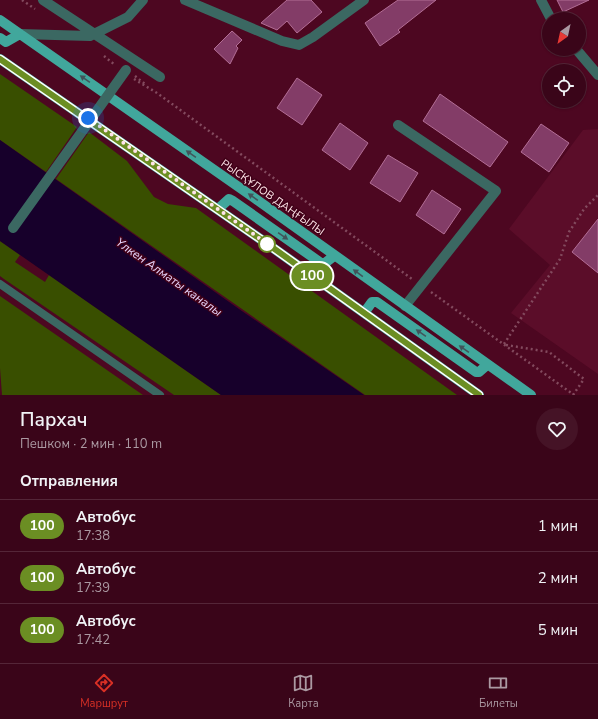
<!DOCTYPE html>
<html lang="ru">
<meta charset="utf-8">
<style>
:root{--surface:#3a0519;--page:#451326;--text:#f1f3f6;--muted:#ab99a2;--line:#542638;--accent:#d93025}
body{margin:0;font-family:"Nunito Sans",sans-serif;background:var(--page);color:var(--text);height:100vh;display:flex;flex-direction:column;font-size:15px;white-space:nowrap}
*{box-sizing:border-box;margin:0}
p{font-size:13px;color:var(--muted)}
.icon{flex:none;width:22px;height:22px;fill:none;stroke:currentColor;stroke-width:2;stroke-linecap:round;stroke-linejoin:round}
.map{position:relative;height:395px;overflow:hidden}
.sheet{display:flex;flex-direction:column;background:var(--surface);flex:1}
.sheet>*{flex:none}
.badge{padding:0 8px;border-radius:13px;font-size:14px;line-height:26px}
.needle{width:26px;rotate:213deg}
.tools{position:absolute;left:542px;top:12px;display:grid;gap:8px}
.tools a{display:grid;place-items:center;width:44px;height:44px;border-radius:50%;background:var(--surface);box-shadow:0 1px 3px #0004,0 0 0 1px var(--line);font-size:20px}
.you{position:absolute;width:20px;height:20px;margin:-10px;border:3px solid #fff;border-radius:50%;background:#1a73e8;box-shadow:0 0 0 6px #1a73e833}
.map>.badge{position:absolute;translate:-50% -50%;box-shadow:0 0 0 2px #fff}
h2{padding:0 20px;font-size:15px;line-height:36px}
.round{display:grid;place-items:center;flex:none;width:42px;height:42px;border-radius:21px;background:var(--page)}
.head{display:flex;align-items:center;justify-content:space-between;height:68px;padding:0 20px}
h1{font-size:19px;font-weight:600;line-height:30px}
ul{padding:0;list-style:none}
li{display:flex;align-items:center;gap:12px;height:52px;padding:0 20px;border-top:1px solid var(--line)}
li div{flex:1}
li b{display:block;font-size:15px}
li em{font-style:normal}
li .badge{min-width:44px;font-weight:700;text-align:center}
.dock{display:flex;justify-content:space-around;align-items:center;height:56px;border-top:1px solid var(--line);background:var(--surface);font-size:11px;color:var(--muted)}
.dock a{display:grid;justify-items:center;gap:2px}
.dock .selected{color:var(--accent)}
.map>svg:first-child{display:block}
.built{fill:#5b0d29}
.green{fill:#394f00}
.water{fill:#17002b}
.building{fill:#833c67;stroke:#b36e96}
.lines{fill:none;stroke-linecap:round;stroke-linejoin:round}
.path{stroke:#834a5e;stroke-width:2.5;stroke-dasharray:2 3;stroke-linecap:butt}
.lane{stroke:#3b6862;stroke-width:8}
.street{stroke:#3b6862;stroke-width:10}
.primary{stroke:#41a79c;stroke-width:10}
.path-bridge{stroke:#834a5e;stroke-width:2.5;stroke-dasharray:2 3;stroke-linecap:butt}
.street-bridge{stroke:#3b6862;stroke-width:10}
.oneway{fill:#41545a}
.line-casing{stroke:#fff;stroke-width:9}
.line{stroke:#6b8e23;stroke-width:6}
.walk{stroke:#ffe4e9;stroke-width:4;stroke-dasharray:0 7.2}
.stop-dot{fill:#fff;stroke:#6b8e23;stroke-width:2}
.labels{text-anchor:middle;stroke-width:3;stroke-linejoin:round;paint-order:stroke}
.street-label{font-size:11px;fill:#ffe4e9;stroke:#410018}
.water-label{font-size:12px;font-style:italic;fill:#e7d6fe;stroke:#410018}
</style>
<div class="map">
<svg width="598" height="395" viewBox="0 0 598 395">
<rect width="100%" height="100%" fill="#4d0721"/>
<!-- built -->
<path class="built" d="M598,129v245l-87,-61 39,-48 -41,-36 74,-99z"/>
<!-- green -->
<path class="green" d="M0,74l77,53 -31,45 -46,-32z
M89,132l38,29 27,36 14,7 28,4 261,187h-92l-309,-216z
M0,241l20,14 -5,7 30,20 4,-7 172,120h-47l-170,-116 -4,-3z
M0,296l143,99h-141l-2,-27z"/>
<!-- water -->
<path class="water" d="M0,140l239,169 125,86h-143l-221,-154z"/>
<!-- building -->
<path class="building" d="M287,0h24l11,12 -25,21 -10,-12 -10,9 -16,-7z
M398,0h38l-38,30 2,2 -20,14 -15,-23z
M557,0h32l-26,12z
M232,31l10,9 -6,6 2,2 -8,16 -16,-15z
M297,78l25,17 -20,30 -25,-17z
M440,94l68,48 -18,25 -67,-46z
M340,123l28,20 -18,27 -28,-20z
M541,124l28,19 -20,29 -28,-20z
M388,155l30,18 -18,29 -30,-19z
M432,190l29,19 -17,25 -28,-19z
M598,219v54l-26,-21z"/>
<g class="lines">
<!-- path -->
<path class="path" d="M22,0l13,9
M104,56l11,9
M135,76l10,8
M134,79l23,14 255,186
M431,292l143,103
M504,344l56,-85 9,-27 15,-23 14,-14
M506,345l43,7 35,27"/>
<!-- lane -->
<path class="lane" d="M0,284l160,111"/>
<!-- street -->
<path class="street" d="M43,0l117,77
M185,0l97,41 17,4 14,-8 51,-37
M541,0l10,19
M20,34l70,2 38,-19 15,-17
M576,49l22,26
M398,125l98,66 -91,115"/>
<!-- primary -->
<path class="primary" d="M0,20l253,177 278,198
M0,38l6,4 14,-8
M0,59l269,186 210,150
M218,209l11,-10 4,2 88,62h4l9,-7
M364,313l8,-11h5l99,70h3l8,-7"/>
<!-- path-bridge -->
<path class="path-bridge" d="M573,395l11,-16"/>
<!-- street-bridge -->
<path class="street-bridge" d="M13,228l113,-158"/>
</g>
<!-- one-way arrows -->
<defs><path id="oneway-solid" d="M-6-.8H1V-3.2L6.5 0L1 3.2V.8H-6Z"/></defs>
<g class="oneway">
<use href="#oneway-solid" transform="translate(85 79) rotate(-145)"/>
<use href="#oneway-solid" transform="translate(191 154) rotate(-145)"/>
<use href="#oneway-solid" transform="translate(253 197) rotate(-145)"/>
<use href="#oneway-solid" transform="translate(283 236) rotate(35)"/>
<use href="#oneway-solid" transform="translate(358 273) rotate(-144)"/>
<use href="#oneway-solid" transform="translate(421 333) rotate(-145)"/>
<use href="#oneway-solid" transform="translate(464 349) rotate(-145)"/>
</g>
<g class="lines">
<defs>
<path id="line" d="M0,59l269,186 210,150"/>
</defs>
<!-- line casing -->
<use href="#line" class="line-casing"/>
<!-- line -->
<use href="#line" class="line"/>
<!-- walk -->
<path class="walk" d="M88,118l181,127 -2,-1"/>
</g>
<!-- markers -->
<circle class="stop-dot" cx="267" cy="244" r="8"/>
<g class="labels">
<!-- street labels -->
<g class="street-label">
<text transform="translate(273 197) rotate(35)" y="4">РЫСҚҰЛОВ ДАҢҒЫЛЫ</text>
</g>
<!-- water labels -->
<g class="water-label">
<text transform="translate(169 277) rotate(35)" y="4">Үлкен Алматы каналы</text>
</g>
</g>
</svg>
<div class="tools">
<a><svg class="needle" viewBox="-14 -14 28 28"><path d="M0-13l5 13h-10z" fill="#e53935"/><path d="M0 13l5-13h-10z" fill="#ab99a2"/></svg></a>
<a><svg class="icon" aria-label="locate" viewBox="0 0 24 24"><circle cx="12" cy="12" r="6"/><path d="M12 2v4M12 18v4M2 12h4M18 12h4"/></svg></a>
</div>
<div class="you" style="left:88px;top:118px"></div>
<b class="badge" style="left:312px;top:276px;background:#6b8e23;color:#fff">100</b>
</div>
<section class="sheet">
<div class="head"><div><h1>Пархач</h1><p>Пешком · 2 мин · 110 m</p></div><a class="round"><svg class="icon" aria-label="heart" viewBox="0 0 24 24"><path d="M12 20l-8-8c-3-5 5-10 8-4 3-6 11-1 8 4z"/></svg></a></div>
<h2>Отправления</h2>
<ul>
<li><span class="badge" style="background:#6b8e23;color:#fff">100</span><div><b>Автобус</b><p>17:38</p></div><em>1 мин</em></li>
<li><span class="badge" style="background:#6b8e23;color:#fff">100</span><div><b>Автобус</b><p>17:39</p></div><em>2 мин</em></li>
<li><span class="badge" style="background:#6b8e23;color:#fff">100</span><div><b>Автобус</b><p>17:42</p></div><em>5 мин</em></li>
</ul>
</section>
<nav class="dock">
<a class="selected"><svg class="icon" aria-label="directions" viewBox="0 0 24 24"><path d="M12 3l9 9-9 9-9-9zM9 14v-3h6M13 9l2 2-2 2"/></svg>Маршрут</a>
<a><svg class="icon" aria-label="map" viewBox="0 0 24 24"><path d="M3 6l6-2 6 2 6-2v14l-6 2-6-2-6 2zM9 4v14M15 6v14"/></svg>Карта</a>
<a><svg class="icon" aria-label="tickets" viewBox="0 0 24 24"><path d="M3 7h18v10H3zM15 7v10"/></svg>Билеты</a>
</nav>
